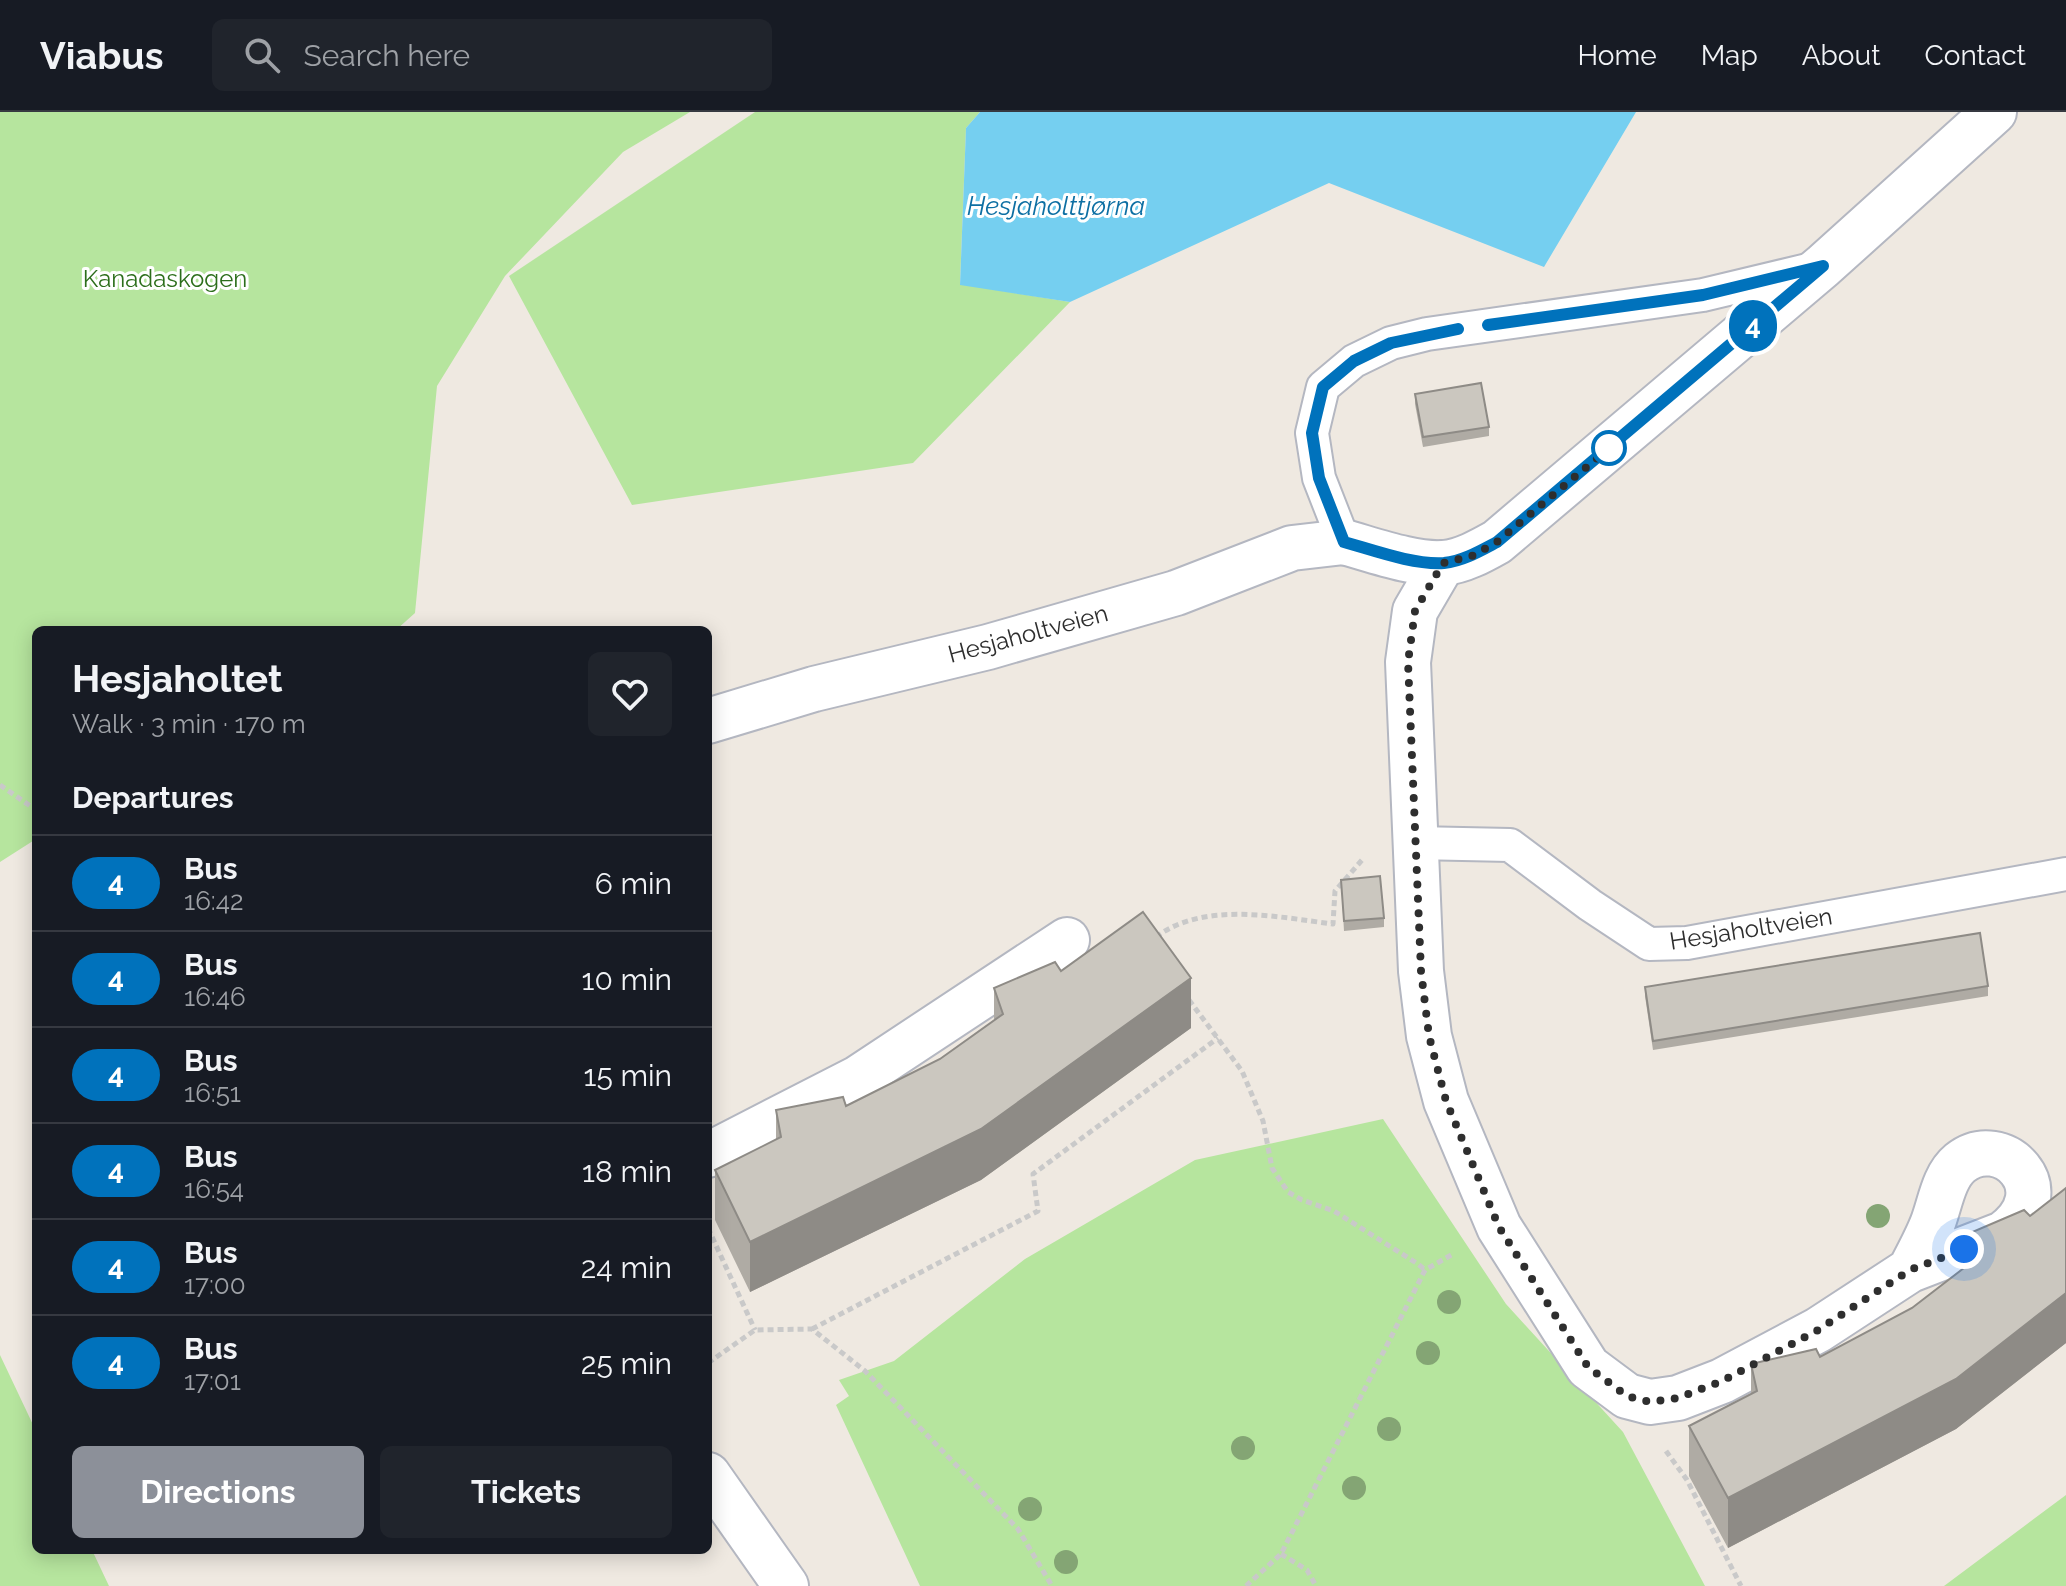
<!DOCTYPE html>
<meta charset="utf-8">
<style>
:root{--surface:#171b24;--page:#20242c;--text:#f1f3f6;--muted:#9ea1a6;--line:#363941;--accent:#8c9099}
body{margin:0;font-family:Raleway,sans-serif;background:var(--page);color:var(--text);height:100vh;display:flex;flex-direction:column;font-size:30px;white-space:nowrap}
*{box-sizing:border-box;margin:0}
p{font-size:26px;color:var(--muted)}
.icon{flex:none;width:44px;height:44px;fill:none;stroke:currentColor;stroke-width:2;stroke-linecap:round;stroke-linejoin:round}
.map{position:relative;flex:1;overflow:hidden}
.drawer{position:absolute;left:32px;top:514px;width:680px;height:928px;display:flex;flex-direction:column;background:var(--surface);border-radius:12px;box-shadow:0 4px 20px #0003}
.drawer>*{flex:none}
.badge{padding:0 16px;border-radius:26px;font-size:28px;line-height:52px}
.you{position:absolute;width:40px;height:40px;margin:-20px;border:6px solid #fff;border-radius:50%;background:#1a73e8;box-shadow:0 0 0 12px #1a73e833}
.map>.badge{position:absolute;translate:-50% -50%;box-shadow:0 0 0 4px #fff}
h2{padding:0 40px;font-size:30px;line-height:72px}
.round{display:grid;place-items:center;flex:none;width:84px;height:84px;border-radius:12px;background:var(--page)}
.head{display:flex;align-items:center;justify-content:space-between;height:136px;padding:0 40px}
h1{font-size:38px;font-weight:700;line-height:60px}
.primary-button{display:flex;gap:16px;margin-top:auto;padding:16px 40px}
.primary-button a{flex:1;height:92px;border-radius:12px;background:var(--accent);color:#fff;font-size:32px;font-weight:700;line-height:92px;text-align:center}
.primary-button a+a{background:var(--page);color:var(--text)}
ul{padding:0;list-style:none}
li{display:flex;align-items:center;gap:24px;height:96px;padding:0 40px;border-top:2px solid var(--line)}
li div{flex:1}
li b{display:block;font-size:30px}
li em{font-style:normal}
li .badge{min-width:88px;font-weight:700;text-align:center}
header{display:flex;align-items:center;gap:48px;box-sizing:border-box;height:112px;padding:0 40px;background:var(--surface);border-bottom:2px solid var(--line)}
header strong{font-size:38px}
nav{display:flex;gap:44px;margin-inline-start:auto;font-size:28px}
.search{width:560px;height:72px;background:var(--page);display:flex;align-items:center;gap:20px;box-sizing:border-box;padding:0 28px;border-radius:12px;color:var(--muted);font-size:30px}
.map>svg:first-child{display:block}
.green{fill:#b6e59e}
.water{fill:#75cff0}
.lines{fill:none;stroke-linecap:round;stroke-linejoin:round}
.service-casing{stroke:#b4b7c1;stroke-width:36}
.minor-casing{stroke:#b4b7c1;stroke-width:48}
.secondary-casing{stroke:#b4b7c1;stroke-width:48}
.path{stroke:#c9c9c9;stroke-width:5;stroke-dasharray:6 4;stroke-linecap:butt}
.service{stroke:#fff;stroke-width:32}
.minor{stroke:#fff;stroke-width:44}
.secondary{stroke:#fff;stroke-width:44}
.tree{fill:#84a574}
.wall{fill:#afaba4}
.shaded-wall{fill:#8e8b86}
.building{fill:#cbc7bf;stroke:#8e8b86;stroke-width:2}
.line-casing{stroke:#fff;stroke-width:18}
.line{stroke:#0072bc;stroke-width:12}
.walk{stroke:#2e2e2e;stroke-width:8;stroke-dasharray:0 14.4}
.stop-dot{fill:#fff;stroke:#0072bc;stroke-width:4}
.labels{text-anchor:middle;stroke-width:6;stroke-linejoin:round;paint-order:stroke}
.park-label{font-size:24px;fill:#2c6e1b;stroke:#fff}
.street-label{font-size:24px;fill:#2e2e2e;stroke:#fff}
.water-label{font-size:26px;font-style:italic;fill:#0d6fa3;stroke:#fff}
</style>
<header>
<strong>Viabus</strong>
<div class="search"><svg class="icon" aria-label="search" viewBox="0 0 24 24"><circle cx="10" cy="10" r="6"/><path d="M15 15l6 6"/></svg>Search here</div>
<nav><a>Home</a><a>Map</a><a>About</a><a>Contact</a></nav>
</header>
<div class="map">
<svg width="2066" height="1474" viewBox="0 0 2066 1474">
<rect width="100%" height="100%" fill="#efe9e1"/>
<!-- green -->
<path class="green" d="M0,0h690l-67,40 -118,124 -68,110 -22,227 -19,17h-360v209l-36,23z
M755,0h225l-14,16 -6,156 110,18 -157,161 -281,42 -123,-229z
M1383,1007l123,185 117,128 82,154h-785l-84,-181 13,-9 -10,-16 55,-19 131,-102 170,-99z
M0,1243l36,76v119h56l17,36h-109z
M2066,1383v91h-122z"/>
<!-- water -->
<path class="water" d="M980,0h656l-92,155 -215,-84 -259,119 -110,-17 6,-157z"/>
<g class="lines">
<defs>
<path id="service" d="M1344,430l-25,-64 -7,-45 11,-46 31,-26 37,-18 36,-9 276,-39 113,-27
M1415,731l95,2 80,60 59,39 38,-1 379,-69"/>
<path id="minor" d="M1443,451l-28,48 -7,51 13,309 8,65 17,65 53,126 89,140 39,29 23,6 28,-4 44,-17 96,-51 92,-60 93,-36c61,-45 -2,-104 -43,-71 -17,14 -20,42 -28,62 -6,15 -14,30 -22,45
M708,609l106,-32 174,-42 188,-54 116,-45 52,-6
M708,1043l150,-77 209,-138
M708,1363l78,111"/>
<path id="secondary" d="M1344,430c29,8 70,23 100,21 19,-2 37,-12 53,-21l326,-276 171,-154"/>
</defs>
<!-- service casing -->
<use href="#service" class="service-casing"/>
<!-- minor casing -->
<use href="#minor" class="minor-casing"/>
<!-- secondary casing -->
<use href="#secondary" class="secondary-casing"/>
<!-- path -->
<path class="path" d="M0,673l36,25
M1156,825c47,-36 122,-20 177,-13l2,-33 27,-31
M1189,888l53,71 21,50 9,47 16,24 14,8 32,11 84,53 7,6
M708,1116l47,102
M812,1217l226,-118 -5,-37 185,-136
M708,1251l47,-33 57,-1 53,42 153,158 34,57
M1666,1339l21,29 54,106
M1281,1442l26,16 9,16
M1246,1474l35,-32 144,-284 28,-16"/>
<!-- service -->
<use href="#service" class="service"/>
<!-- minor -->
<use href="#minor" class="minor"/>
<!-- secondary -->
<use href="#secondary" class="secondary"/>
</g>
<!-- trees -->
<g class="tree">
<circle cx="1878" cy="1104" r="12"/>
<circle cx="1449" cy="1190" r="12"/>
<circle cx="1428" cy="1241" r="12"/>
<circle cx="1389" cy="1317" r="12"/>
<circle cx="1243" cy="1336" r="12"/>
<circle cx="1354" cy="1376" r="12"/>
<circle cx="1030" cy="1397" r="12"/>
<circle cx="1066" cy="1450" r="12"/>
</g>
<!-- wall -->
<path class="wall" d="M1415,282l74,33v9l-66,11 -8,-43z
M1341,768l43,38v9l-40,4z
M1061,859l130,57 -210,152 -231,112 -35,-72v-50l61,-30v-30l70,-4 94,-47 54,-38v-33z
M1988,874v10l-335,54 -8,-54v-9z
M2066,1076v155l-110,86 -228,119 -39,-72v-50l62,-32v-30l69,-7 92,-49 51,-39v-33l67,-20z"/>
<!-- shaded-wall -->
<path class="shaded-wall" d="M1191,866v50l-210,152 -231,112v-50z
M2066,1181v50l-110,86 -228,119v-50z"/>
<!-- building -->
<path class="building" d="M1481,271l8,44 -66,10 -8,-43z
M1380,764l4,42 -40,3 -3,-41z
M1143,800l48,66 -210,151 -231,113 -35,-72 66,-33 -5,-27 67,-13 3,9 94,-47 63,-45 -9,-26 61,-26 6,9z
M1980,821l8,53 -335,55 -8,-54z
M2066,1076v105l-110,86 -228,119 -39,-72 68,-35 -6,-27 65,-15 4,8 92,-49 61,-47 -10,-25 61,-26 6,6z"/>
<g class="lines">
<defs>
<path id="line" d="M1458,217l-67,14 -37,18 -31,26 -11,46 7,45 25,64c29,8 69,23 100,21 19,-2 36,-12 53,-21l326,-276 -120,29 -215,30"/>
</defs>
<!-- line casing -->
<use href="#line" class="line-casing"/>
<!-- line -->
<use href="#line" class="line"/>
<!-- walk -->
<path class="walk" d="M1609,336l5,-4 -117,98 -25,14 -29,7 -28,48 -7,51 13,309 8,65 17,65 53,126 89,140 39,29 23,6 28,-4 44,-17 96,-51 92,-60 54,-21"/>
</g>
<!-- markers -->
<circle class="stop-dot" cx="1609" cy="336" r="16"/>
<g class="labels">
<!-- park labels -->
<g class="park-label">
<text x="165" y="175">Kanadaskogen</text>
</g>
<!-- street labels -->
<g class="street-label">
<text transform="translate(1028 522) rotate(-15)" y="8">Hesjaholtveien</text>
<text transform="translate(1751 817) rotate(-9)" y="8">Hesjaholtveien</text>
</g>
<!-- water labels -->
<g class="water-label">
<text x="1056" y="103">Hesjaholttjørna</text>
</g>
</g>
</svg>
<div class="you" style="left:1964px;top:1137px"></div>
<b class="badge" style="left:1753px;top:214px;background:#0072bc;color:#fff">4</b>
<section class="drawer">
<div class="head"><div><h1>Hesjaholtet</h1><p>Walk · 3 min · 170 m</p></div><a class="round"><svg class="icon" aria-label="heart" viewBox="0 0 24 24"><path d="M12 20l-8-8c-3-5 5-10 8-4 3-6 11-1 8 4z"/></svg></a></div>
<h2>Departures</h2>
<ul>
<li><span class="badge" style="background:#0072bc;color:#fff">4</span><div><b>Bus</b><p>16:42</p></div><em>6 min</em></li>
<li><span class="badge" style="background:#0072bc;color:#fff">4</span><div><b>Bus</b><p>16:46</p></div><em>10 min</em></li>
<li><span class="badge" style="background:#0072bc;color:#fff">4</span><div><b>Bus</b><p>16:51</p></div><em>15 min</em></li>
<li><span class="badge" style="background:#0072bc;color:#fff">4</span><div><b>Bus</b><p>16:54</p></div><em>18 min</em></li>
<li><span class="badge" style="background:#0072bc;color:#fff">4</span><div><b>Bus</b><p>17:00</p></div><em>24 min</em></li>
<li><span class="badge" style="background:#0072bc;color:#fff">4</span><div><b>Bus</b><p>17:01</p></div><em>25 min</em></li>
</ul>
<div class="primary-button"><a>Directions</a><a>Tickets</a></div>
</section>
</div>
